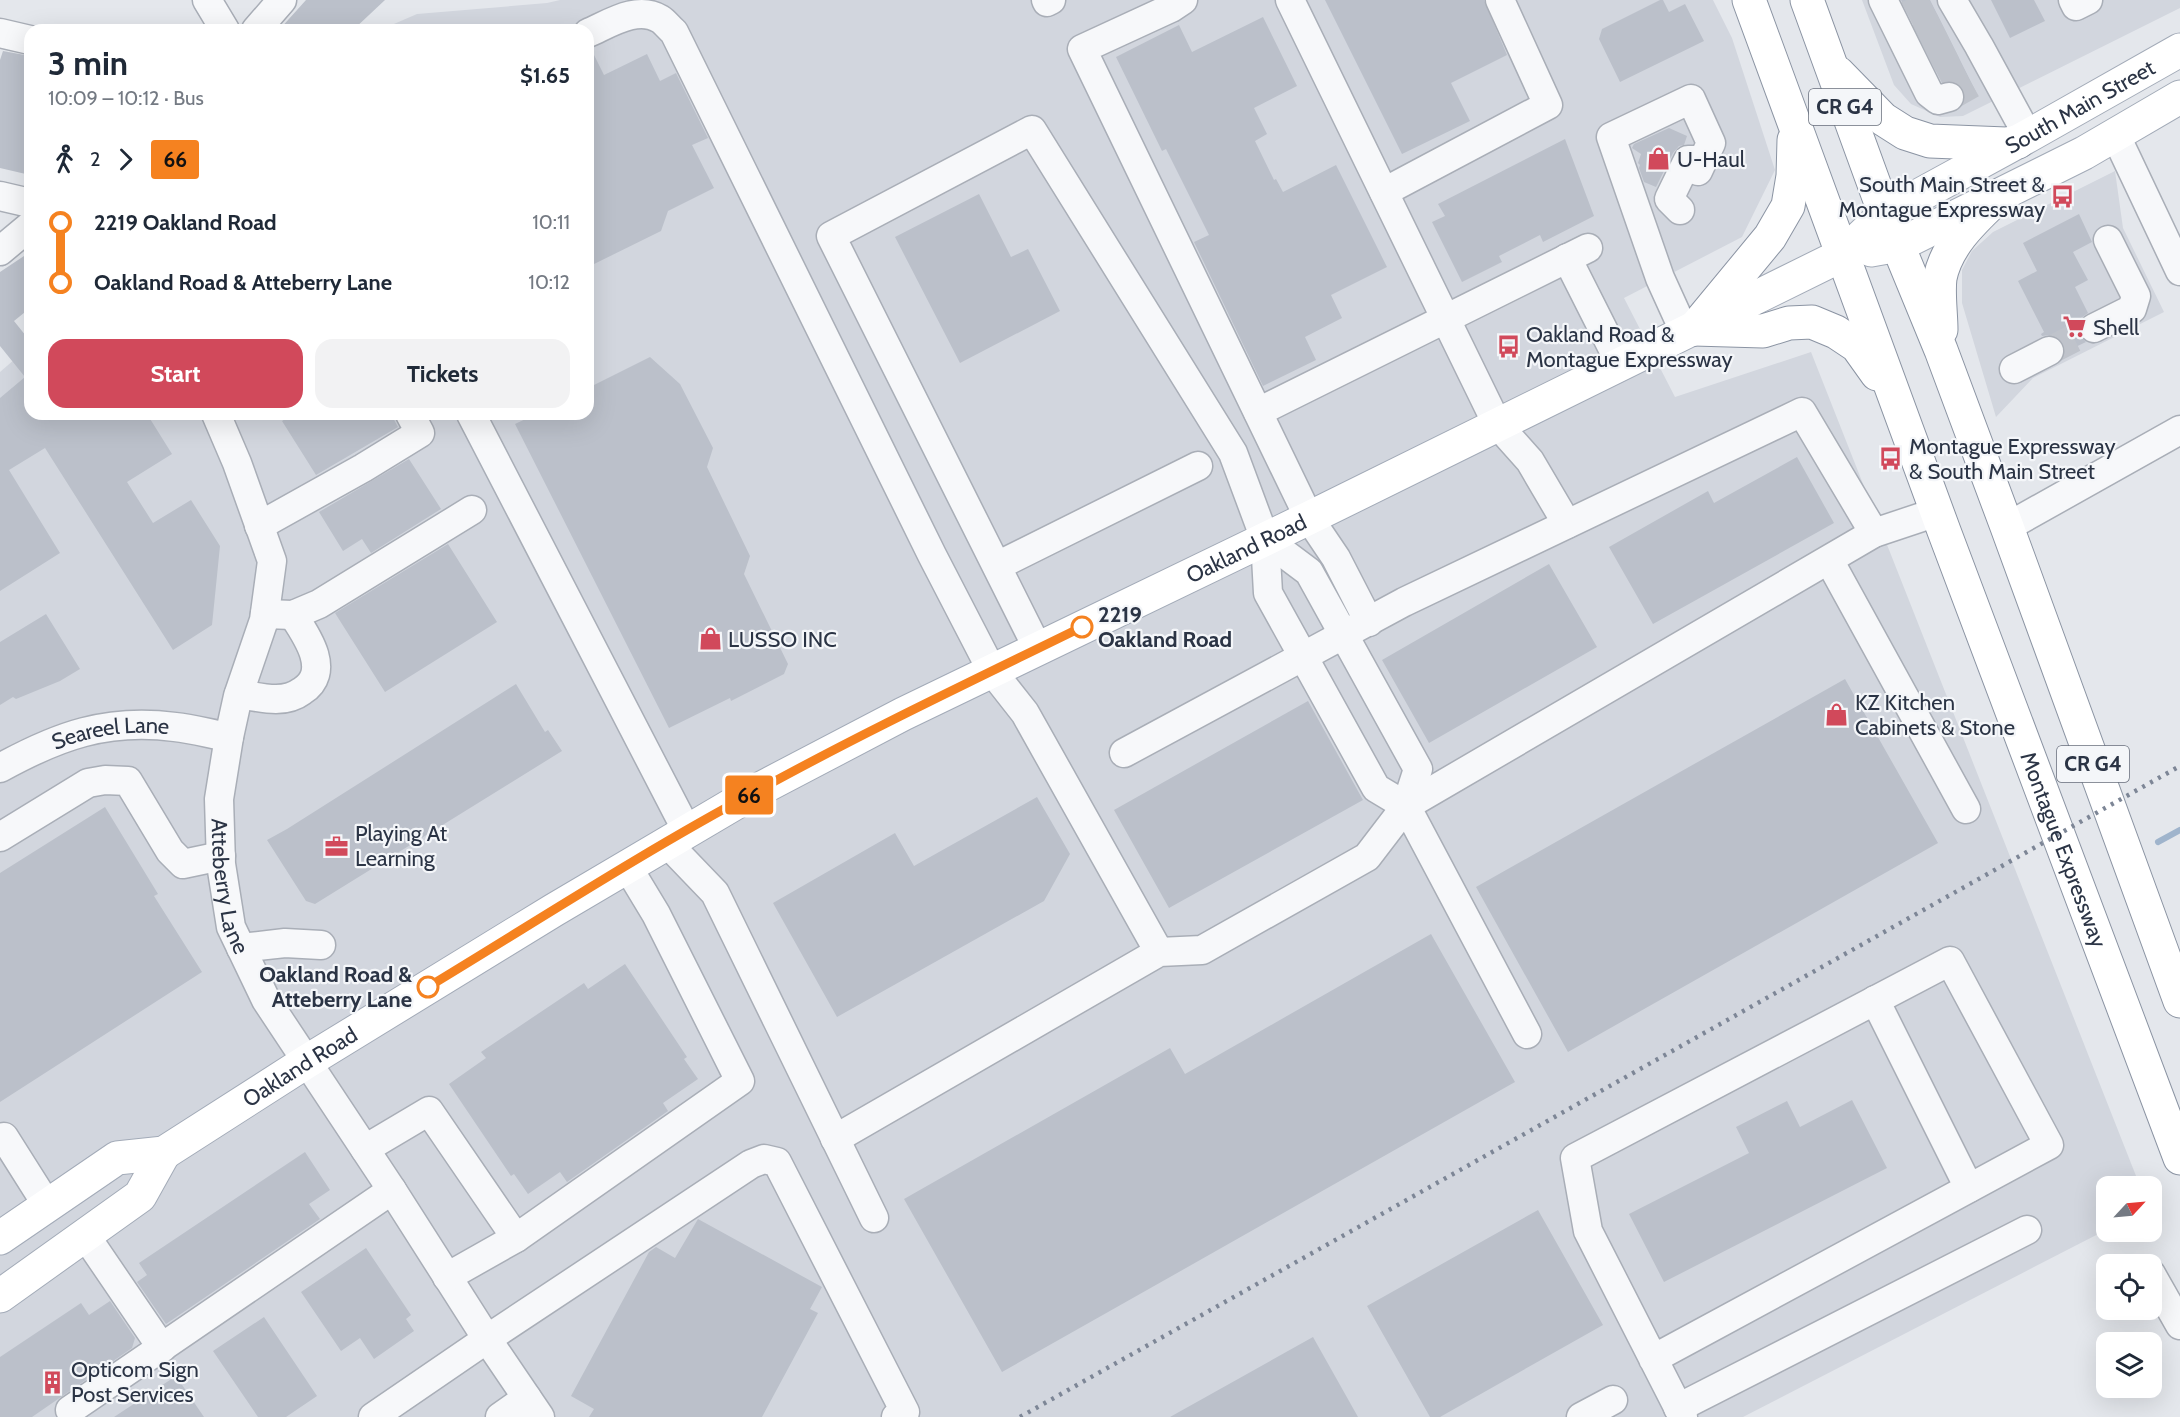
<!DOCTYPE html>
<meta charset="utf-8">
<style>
:root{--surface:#fff;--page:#f2f2f3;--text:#1f2937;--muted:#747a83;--accent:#d1495b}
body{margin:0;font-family:Cabin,sans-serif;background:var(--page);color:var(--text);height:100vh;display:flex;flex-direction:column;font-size:22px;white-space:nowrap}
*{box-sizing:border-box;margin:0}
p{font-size:20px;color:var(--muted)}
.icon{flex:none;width:33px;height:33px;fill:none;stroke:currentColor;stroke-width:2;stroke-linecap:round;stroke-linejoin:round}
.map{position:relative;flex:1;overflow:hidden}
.panel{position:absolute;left:24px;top:24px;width:570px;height:396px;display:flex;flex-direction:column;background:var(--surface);border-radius:18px;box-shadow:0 6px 24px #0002}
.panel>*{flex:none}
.badge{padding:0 12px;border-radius:4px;font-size:21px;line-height:39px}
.needle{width:39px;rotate:64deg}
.tools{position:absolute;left:2096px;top:1176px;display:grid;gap:12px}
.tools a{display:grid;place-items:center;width:66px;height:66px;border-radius:12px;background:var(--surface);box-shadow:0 6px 24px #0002;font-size:30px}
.map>.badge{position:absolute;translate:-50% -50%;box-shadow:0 0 0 3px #fff}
.legs{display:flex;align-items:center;gap:9px;height:66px;padding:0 24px;font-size:20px}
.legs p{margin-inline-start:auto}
.overview{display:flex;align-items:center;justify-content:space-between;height:102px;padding:0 24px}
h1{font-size:33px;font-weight:700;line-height:45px}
.primary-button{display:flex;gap:12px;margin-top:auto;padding:12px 24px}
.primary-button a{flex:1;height:69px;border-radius:18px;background:var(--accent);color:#fff;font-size:24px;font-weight:700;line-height:69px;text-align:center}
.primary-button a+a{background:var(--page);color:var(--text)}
ul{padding:0 24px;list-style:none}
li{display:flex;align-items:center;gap:21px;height:60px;font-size:22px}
li i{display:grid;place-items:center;width:9px;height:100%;margin:0 8px;background:currentColor}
li i::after{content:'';width:15px;height:15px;margin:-8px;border:4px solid;border-radius:50%;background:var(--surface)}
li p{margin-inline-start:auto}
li:first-child i{background:linear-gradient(#0000 50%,currentColor 0)}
li:last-child i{background:linear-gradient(currentColor 50%,#0000 0)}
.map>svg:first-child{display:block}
.built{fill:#d2d6de}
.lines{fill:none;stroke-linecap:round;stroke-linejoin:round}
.stream{stroke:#9fb4cc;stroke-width:6}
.building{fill:#bbc0ca}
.minor-tunnel{stroke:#bfc3cb;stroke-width:28;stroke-dasharray:28 14;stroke-linecap:butt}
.minor-casing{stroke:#a9aeb7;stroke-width:31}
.major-casing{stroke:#a3abb8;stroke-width:35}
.highway-casing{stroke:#8b94a3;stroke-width:35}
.minor{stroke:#f7f8fa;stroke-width:28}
.major{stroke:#fff;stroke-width:33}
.highway{stroke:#fff;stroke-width:33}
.rail{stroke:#7d8696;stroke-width:4.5;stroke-dasharray:3 6;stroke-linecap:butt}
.line-1-casing{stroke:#fff;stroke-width:14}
.line-1{stroke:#f58220;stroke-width:9}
.stop-1-dot{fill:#fff;stroke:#f58220;stroke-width:3}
.labels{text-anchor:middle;stroke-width:4.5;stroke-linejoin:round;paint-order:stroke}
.shield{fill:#f4f6f9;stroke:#676e7b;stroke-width:1.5}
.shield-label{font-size:21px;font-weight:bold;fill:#2b3445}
.street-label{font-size:22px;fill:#2b3445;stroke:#f4f6f9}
.poi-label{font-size:22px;fill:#2b3445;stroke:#f4f6f9;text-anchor:start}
.stop-label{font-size:22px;font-weight:bold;fill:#2b3445;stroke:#f4f6f9;text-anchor:start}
</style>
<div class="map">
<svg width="2180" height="1417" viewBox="0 0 2180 1417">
<rect width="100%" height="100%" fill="#e4e7ec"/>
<!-- built -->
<path class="built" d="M560,0h1153l19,38 43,132 -33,67 -118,61 51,99 136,-45 329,834h-34v44l-363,187h-1743v-1045l30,-26v68h558v-384h-208l37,-16 130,-11z
M1862,0h318v8l-217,108 -23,1 -29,-13 -17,-19z
M2115,171l8,57 41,84 -131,66 -37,39 -34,-114v-33l10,-19 21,-19z"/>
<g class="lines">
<!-- stream -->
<path class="stream" d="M2158,842l22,-12"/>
</g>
<!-- building -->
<path class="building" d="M306,0h79l-32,30h-74z
M1325,0h159l23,55 -56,28 19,38 -68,33z
M1660,0h3l6,12 16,-8 19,37 -84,41 -21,-43 3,-10z
M1901,0h29l46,92 -11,5 -5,-12 -7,-4 -11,1z
M1991,0h43l11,21 -35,17z
M1263,17l34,69 -43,22 13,26 -12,7 19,39 2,-1 7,13 53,-27 51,102 -56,28 11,23 -37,19 11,23 -53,26 -69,-144 15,-7 -43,-86 -4,2 -46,-94 63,-32 13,27z
M588,49h3l13,26 43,-21 13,27 16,-8 32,65 -16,7 22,43 -46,23 -7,20 -73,36z
M3,51l27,5v119l-30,-7v-108z
M1669,128l18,8 -3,9 -5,1 -6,7 -17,34 -12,-5 -5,-14 1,-3 -2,-2 3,-9 -9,-6 2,-4z
M1565,139l29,77 -51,26 -3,-7 -41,21 3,6 -40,20 -30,-60 13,-6 -7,-12z
M979,194l32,63 17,-8 32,62 -100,52 -65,-126z
M2079,214l13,28 -19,10 15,28 -13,7 13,26 -7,5 -3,8 2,10 6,6 -21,10 -1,-8 -6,-6 -8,-3 -8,1 -1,-2 3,-2 -26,-51 19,-10 -14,-28z
M30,252v56l-16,13 16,20v73h117l25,40 -45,28 26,41 38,-23 29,46 -8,79 -39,25 -128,-202 -36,22 51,83 -60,38v-193l25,-21 -25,-31v-74z
M650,357l30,27 33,64 -6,19 43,89 -6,18 44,90 -4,10 -53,27 -1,-3 -61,30 -154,-304 21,-10h52v-26z
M293,414h98l7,13 -82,48 -34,-54z
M1797,457l37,66 -181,101 -44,-77 99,-56 6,12z
M409,459l32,50 -70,44 -9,-14 -19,12 -24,-39z
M448,544l49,78 -112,70 -50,-79z
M1549,564l48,83 -168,96 -47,-83z
M46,614l34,55 -20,12 -44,18 -3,-2 -13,8v-63z
M1845,679l93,164 -370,209 -92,-165z
M516,684l29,48 3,-2 14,21 -247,153 -9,-3 -39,-61 20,-11z
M1308,701l55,99 -194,108 -55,-98z
M1037,797l33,57 -26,47 -207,116 -64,-114 122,-70 19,33z
M105,807l53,87 -4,2 48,76 -202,130v-229z
M1431,934l84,148 -513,290 -98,-173 266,-151 15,26z
M625,964l62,93 -3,2 14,20 -35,24 5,8 -101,71 -7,-10 -32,22 -14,-20 -3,2 -62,-92 37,-26 -5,-6 103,-69 4,6z
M1852,1100l35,68 -223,114 -35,-68 120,-61 -13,-26 51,-26 13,26z
M305,1152l25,38 -21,14 11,15 -154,105 -29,-42 10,-7 -8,-12z
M1538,1210l65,115 -163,92h-10l-63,-111z
M698,1219l124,68 -12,22 8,4 -56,104h-173l5,-8 -23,-13 78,-144 7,-5 19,11z
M366,1248l45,67 -5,4 8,12 -40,28 -14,-21 -19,13 -40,-59z
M110,1301l25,37 -3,10 -100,69h-32v-60l81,-54 8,12z
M264,1317l53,79 -31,21h-28l-45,-66z
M1313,1337l45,80h-188z
M176,1376l28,41h-90z"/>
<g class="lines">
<!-- minor-tunnel -->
<path class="minor-tunnel" d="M1908,15l23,-12
M1919,38l24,-12
M1929,58l24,-12
M1940,79l23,-12
M1949,97l23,-13
M2049,351l45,-23"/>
<defs>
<g id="minor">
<path d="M207,0l18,30"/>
<path d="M1046,0l1,2 4,-2"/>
<path d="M1183,0l-12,8 -89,41 227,469 27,40 33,64"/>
<path d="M1290,0l207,424 33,37 37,63"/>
<path d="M1883,0l46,93 9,7 11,-3"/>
<path d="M1952,0l27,46 49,90"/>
<path d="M2073,0l3,6 12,-6"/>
<path d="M256,30l26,-30"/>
<path d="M0,33l30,7"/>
<path d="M588,33c21,-9 49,-28 72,-14 5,3 9,9 14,13l258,523 60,116 33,42 134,239"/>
<path d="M2116,136l64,135"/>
<path d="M1384,192l164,-87 -48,-105"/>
<path d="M0,196l30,7"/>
<path d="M1680,210l-11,-11 19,-39h15"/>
<path d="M0,251l30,-25"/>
<path d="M1567,258l54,107"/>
<path d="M2094,328l38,-19 4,-13 -28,-56"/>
<path d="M1685,333l-25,-55 -49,-141 80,-38 20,44 -13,28"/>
<path d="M2014,369l35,-18"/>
<path d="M1258,412l330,-164"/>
<path id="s1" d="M216,414l21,49 35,98 -8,59 -26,76 -9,41 -10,62 2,65 10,63 35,73 126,190 95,149 53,78"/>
<path d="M471,414l216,417"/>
<path d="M259,526l104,-58 57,-35 -10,-19"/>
<path d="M2007,527l173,-97"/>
<path d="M1265,539l44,33 109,197 -12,37"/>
<path d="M1829,560l137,249"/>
<path d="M997,566l201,-100"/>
<path d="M265,614l28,1 26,-11 153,-94"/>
<path d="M1038,649l-207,-413 201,-106 201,323 32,86 3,54 108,195 30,18 121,228"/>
<path d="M239,694c12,2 25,5 37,5 10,0 18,-2 26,-8 30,-19 5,-55 -9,-76"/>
<path d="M1124,753l280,-151 398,-190 72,121"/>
<path id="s2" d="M0,768c58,-32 107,-50 175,-41 18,2 36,7 54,10"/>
<path d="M0,837l88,-54 17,-3 23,1 42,70 13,13 38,-8"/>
<path d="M666,842l49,51 159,325"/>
<path d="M241,948l44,-5 36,2"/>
<path d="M1875,1000l94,188"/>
<path d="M4,1137l43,68"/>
<path d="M835,1139l324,-187 43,-2 165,-93 39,-51 468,-273 63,-21"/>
<path d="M365,1149l64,-38 87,127"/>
<path d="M85,1235l77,113"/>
<path d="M2151,1274l29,51"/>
<path d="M447,1277l69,-39 224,-157 -84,-167 -29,-48"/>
<path d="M1653,1359l396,-214 -99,-184 -375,197 13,73 95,186"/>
<path d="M1678,1408l349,-178"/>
<path d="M70,1410l322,-220"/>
<path d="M373,1417l114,-78 264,-175 13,-5 13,3 128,250 -9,5"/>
<path d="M500,1417l27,-19"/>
<path d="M1581,1417l32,-17"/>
</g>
<g id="major">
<path d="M1871,250l28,-5 185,-92 96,-56"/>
<path id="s3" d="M0,1238l117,-80 47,-5 142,-91 248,-152 200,-118 149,-78 406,-196 533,-263 43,-41 143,-78 152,-86"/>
<path d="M0,1296l140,-100 24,-43"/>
</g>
<g id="highway">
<path id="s4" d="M1749,0l195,531 236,627"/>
<path d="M1807,0l78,214 56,136 66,177 173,474"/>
<path d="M1838,73l45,46 22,14 25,8 76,3 12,-2"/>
<path d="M1694,329l76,-92 18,-31 5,-30 1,-36"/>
<path d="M1694,329l69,2 26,-8 23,-1 24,10 21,14 20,28"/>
<path d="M1941,330c0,-16 -3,-36 -1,-52 7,-35 36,-60 60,-83"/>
</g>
</defs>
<!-- minor casing -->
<use href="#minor" class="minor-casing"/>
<!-- major casing -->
<use href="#major" class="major-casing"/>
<!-- highway casing -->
<use href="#highway" class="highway-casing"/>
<!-- minor -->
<use href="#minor" class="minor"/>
<!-- major -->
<use href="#major" class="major"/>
<!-- highway -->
<use href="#highway" class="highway"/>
<!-- rail -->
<path class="rail" d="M1020,1417l1160,-651"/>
</g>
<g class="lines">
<defs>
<path id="line-1" d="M428,987c109,-66 215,-135 327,-195 107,-59 217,-111 327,-165"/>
</defs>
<!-- line-1 casing -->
<use href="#line-1" class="line-1-casing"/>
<!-- line-1 -->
<use href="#line-1" class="line-1"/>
</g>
<!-- icons -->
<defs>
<symbol id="shop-bare" viewBox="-9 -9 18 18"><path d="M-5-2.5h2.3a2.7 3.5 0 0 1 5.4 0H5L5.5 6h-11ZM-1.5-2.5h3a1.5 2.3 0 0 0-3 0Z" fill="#d1495b" stroke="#f4f6f9" stroke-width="2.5" paint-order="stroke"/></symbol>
<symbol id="bus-bare" viewBox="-9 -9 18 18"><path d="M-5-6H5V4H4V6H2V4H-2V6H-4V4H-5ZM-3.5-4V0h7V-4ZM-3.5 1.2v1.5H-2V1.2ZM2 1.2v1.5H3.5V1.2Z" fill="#d1495b" stroke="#f4f6f9" stroke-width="2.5" paint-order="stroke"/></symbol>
<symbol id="supermarket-bare" viewBox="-9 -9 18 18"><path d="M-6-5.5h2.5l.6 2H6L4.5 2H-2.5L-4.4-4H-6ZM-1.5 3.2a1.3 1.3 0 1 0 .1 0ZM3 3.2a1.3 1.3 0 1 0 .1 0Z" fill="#d1495b" stroke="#f4f6f9" stroke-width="2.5" paint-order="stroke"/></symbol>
<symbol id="office-bare" viewBox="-9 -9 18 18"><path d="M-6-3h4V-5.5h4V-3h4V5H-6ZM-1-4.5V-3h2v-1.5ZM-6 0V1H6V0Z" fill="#d1495b" stroke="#f4f6f9" stroke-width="2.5" paint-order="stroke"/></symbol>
<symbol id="building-bare" viewBox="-9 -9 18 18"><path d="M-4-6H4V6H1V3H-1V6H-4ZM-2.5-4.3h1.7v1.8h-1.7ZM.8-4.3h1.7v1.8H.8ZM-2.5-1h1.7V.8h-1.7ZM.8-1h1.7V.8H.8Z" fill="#d1495b" stroke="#f4f6f9" stroke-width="2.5" paint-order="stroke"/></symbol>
</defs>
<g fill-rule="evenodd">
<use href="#shop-bare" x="1642" y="142" width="33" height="33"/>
<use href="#bus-bare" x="2046" y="180" width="33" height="33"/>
<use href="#supermarket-bare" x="2058" y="310" width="33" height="33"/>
<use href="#bus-bare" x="1492" y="330" width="33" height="33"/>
<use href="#bus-bare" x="1874" y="442" width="33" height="33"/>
<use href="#shop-bare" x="694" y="622" width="33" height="33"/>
<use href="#shop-bare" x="1820" y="698" width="33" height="33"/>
<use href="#office-bare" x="320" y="830" width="33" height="33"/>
<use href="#building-bare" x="36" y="1366" width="33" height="33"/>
</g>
<!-- markers -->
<g class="stop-1-dot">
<circle cx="1082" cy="627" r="10"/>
<circle cx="428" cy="987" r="10"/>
</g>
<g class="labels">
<!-- shield labels -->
<g class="shield">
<rect x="1809" y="89" width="72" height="36" rx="4.5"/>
<rect x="2057" y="746" width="72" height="36" rx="4.5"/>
</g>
<g class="shield-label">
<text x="1845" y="114">CR G4</text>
<text x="2093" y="771">CR G4</text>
</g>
<!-- street labels -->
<g class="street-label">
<text dy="8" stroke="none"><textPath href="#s3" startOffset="2376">South Main Street</textPath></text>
<text dy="8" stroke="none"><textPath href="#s3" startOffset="1430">Oakland Road</textPath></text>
<text dy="8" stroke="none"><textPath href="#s2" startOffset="118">Seareel Lane</textPath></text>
<text dy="8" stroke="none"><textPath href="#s4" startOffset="906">Montague Expressway</textPath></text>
<text dy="8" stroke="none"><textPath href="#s1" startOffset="490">Atteberry Lane</textPath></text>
<text dy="8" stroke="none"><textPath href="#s3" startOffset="350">Oakland Road</textPath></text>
</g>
<!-- poi labels -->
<g class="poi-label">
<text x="1677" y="167">U-Haul</text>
<text x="2045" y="192" text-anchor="end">South Main Street &amp;<tspan x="2045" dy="25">Montague Expressway</tspan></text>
<text x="2093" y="335">Shell</text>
<text x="1526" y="342">Oakland Road &amp;<tspan x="1526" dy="25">Montague Expressway</tspan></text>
<text x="1909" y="454">Montague Expressway<tspan x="1909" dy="25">&amp; South Main Street</tspan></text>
<text x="728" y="647">LUSSO INC</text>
<text x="1855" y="710">KZ Kitchen<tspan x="1855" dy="25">Cabinets &amp; Stone</tspan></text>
<text x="355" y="841">Playing At<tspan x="355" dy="25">Learning</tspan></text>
<text x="71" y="1377">Opticom Sign<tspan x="71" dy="25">Post Services</tspan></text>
</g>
<!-- stop labels -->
<g class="stop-label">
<text x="1098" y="622">2219<tspan x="1098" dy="25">Oakland Road</tspan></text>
<text x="412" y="982" text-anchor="end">Oakland Road &amp;<tspan x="412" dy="25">Atteberry Lane</tspan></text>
</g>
</g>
</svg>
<div class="tools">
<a><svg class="needle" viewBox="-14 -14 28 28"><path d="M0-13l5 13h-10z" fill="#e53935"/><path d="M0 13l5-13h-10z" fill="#747a83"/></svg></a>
<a><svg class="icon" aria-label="locate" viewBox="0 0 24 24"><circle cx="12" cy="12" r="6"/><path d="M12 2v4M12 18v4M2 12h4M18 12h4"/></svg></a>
<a><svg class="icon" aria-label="layers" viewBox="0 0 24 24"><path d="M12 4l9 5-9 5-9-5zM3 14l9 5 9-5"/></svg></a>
</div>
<b class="badge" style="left:749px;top:795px;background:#f58220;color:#111">66</b>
<section class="panel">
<div class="overview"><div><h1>3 min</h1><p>10:09 – 10:12 · Bus</p></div><b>$1.65</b></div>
<div class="legs"><svg class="icon" aria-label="walk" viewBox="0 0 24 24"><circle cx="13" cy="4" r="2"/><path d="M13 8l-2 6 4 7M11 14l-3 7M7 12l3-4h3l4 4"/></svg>2<svg class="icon" aria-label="forward" viewBox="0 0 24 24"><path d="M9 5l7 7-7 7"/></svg><b class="badge" style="background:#f58220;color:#111">66</b></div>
<ul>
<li><i style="color:#f58220"></i><b>2219 Oakland Road</b><p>10:11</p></li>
<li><i style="color:#f58220"></i><b>Oakland Road &amp; Atteberry Lane</b><p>10:12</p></li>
</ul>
<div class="primary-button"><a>Start</a><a>Tickets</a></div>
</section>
</div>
